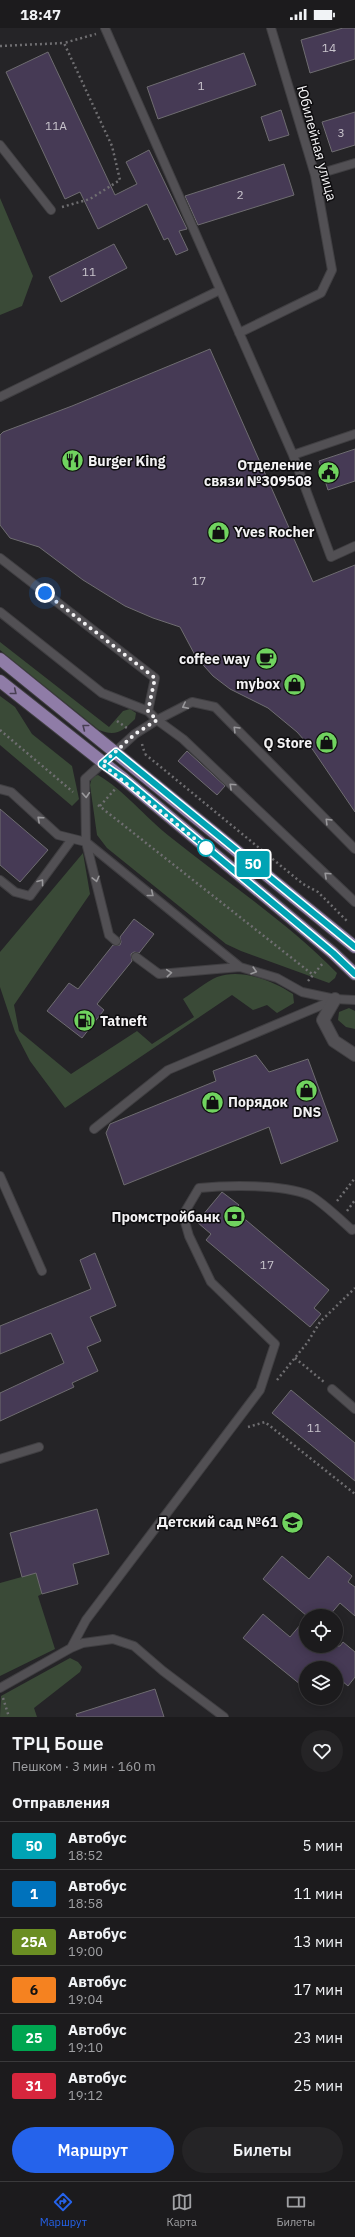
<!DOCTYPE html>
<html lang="ru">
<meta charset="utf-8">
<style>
:root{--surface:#1c1b1d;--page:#252426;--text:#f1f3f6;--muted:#a0a1a4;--line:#3a393b;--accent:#2563eb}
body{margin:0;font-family:"IBM Plex Sans",sans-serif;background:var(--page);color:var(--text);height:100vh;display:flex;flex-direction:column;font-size:15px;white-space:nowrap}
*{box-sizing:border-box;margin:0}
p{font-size:13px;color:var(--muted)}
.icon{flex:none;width:22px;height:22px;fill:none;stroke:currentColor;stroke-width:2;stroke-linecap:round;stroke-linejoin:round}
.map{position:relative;height:1689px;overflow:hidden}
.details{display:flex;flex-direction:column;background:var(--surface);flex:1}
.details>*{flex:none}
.badge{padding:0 8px;border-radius:3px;font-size:14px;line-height:26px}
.tools{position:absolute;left:299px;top:1581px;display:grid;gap:8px}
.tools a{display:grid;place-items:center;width:44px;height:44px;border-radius:50%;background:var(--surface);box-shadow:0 2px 10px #0003,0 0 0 1px var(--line);font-size:20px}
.you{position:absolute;width:20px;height:20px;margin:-10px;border:3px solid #fff;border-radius:50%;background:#1a73e8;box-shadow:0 0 0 6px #1a73e833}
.map>.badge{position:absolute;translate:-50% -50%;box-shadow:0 0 0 2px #fff}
h2{padding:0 12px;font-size:15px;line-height:36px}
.round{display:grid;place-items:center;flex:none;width:42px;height:42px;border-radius:21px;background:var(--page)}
.overview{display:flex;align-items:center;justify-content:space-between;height:68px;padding:0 12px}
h1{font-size:19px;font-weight:600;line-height:30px}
.button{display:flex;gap:8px;margin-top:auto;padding:8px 12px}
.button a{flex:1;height:46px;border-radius:24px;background:var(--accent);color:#fff;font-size:16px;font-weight:600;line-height:46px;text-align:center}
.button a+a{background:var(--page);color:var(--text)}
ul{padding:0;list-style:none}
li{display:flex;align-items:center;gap:12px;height:48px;padding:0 12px;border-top:1px solid var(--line)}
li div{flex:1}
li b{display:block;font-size:15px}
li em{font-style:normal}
li .badge{min-width:44px;font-weight:700;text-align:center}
.status{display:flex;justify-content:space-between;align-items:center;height:28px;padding:0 20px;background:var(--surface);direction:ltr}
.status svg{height:11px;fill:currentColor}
.dock{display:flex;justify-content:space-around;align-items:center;height:56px;border-top:1px solid var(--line);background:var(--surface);font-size:11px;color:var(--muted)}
.dock a{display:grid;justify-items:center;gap:2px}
.dock .current{color:var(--accent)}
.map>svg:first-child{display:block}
.green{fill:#3a4a37}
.building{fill:#463a55;stroke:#6e6c70}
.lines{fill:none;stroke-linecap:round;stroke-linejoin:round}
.service-casing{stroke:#403f42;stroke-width:10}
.minor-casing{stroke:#403f42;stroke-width:14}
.primary-casing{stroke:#403f42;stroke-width:14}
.path{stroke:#6f6e71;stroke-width:2.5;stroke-dasharray:2 3;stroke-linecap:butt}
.service{stroke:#525054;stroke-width:8}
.minor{stroke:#525054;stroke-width:12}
.primary{stroke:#8f7ca7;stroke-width:12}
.oneway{stroke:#483f53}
.oneway2{stroke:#9a999c}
.line-casing{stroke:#fff;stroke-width:9}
.line{stroke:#00a3b4;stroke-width:6}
.walk{stroke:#f3f2f4;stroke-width:4;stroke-dasharray:0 7.2}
.stop-dot{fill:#fff;stroke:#00a3b4;stroke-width:2}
.labels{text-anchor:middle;stroke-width:3;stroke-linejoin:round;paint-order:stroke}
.number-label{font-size:12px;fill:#c8c4cc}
.street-label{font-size:14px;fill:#f3f2f4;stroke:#0e0d0f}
.poi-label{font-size:14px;font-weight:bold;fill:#f3f2f4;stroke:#0e0d0f;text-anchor:end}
</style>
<div class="status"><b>18:47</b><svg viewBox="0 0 49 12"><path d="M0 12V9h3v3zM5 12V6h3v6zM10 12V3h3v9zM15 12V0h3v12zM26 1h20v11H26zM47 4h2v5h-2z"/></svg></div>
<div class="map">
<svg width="355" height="1689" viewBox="0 0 355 1689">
<rect width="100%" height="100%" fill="#252427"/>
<!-- green -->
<path class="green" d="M0,170l33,78 -11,30 -22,9z
M0,614l109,85 14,-16 7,-2 6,4 -1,6c-12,12 -19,18 -36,11l-99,-80z
M0,668l15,11 17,27 40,32 7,33 -7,7 -72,-61z
M98,747c26,15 47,42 71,61 57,46 117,85 168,137l-2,5 -6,5 -88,-32 -15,-7 -119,-96 -10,-13 -7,-50 2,-8z
M83,825l7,41 -76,111 5,26 52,43 66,-43 15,13 42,-27 -11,-18c11,-7 23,-17 34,-22 25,-9 56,4 76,17l1,9 -17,10 -10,-8 -14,5 -21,-15 -167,113 -35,-47 -15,-29 -15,-45v-35z
M349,980l6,3v18l-9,-2 -8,-7 1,-8z
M36,1545l6,21 -4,2 17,53 -55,27v-93z
M70,1630l8,4 4,5 -2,5 -46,36 3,9h-37l1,-21z"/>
<!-- building -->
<path class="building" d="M343,0h12v31l-45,14 -9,-33z
M48,24l67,143 22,-11 -11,-22 23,-12 38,79 -8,2 9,19 -12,5 -8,-17 -4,2 -17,-36 -49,25 -18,-37 -15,7 -59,-127z
M244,25l12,32 -98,34 -11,-32z
M281,82l8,25 -20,6 -8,-24z
M355,84v33l-23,7 -10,-30z
M284,136l10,31 -96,30 -13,-29z
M114,216l13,24 -66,34 -12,-25z
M210,321l103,233 42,-17v247l-42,-62 -16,-18 -29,-24 -38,-19 -17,-13 -17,-19 -16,-30 -27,-9 -28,-12 -42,-26 -44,-33 -29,-9 -10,-13v-90l3,-3 69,-26z
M355,421v32l-27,9 -9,-29z
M187,723l38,35 -8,9 -39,-34z
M0,781l48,41 -28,32 -20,-17z
M134,891l20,15 -15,19 -5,-1 -3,2 1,7 -35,43 7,6 -22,28 -35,-27 22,-28 9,6 35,-44h7l1,-3 -1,-5z
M256,1027l13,17 39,-13 30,82 -57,23 -12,-37 -145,58 -18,-52 4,-9 106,-43 -3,-10z
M222,1164l17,13 -5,5 95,80 -15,18 7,6 -11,13 -104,-87 5,-6 -14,-12z
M95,1225l21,53 -26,11 11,24 -14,6 11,24 -26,12 2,4 -74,34v-28l64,-30 -13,-30 -51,21v-28l91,-37 -11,-29z
M291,1362l64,53v38l-83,-68z
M97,1481l12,45 -36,10 5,20 -36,10 -6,-21 -14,4 -12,-44z
M282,1528l27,23 19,-23 24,20 -4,6 7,5v29l-15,-13 -11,13h-22l-44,-37z
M263,1586l27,23 16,-19v28h34l3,-4 12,10v25l-7,9 -12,-10v-8h-9l-7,-6 -5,6h-9v21l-63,-51z
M155,1661l9,28h-87l-1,-3z"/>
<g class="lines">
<defs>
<path id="service" d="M105,0l188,427 62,-21
M0,117l51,65
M315,147l40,-12
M239,305l82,-40 11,-23 -17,-95 -44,-147
M0,369l220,-107
M293,427l38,102 24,-11
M0,530l155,120 -7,33
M0,584l102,81 46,18 9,9 26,19 172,163
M0,761l11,3 47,43 28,7 23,93 7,6
M355,821l-140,-142 -23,-5 -35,18 -22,14 -50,45 1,63 154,125 37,11 25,14 33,7 20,1
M0,852l15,12 15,4 42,-57
M136,929l23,17 81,-7
M94,1101l74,-59 166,-70
M0,1148l42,95
M332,1361l23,20
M0,1431l39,-12
M71,1620l12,-5 30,-4 21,7 29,25 61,46
M0,1660l71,-40 15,-28 174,-230 15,-46 -64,-62 -22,-46 -6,-21 16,-27c29,-3 83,-4 110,7 11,5 33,26 43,35l3,-1"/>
<path id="minor" d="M335,971l-12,21 11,21 21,14"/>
<path id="primary" d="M0,631l355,288
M0,653l124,98 209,174 22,21"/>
</defs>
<!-- service casing -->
<use href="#service" class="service-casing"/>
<!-- minor casing -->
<use href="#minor" class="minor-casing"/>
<!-- primary casing -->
<use href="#primary" class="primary-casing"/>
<!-- path -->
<path class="path" d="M0,18l64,-3
M62,179l28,-8 30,-19 -8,-34 -48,-103 32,-9
M117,693l10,7
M0,702l73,62
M142,716l3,10
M145,726l158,130 15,8 30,30
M98,777l214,169
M100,778l16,-18
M308,953l15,-18
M337,1173l18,-23
M347,1183l8,-11
M295,1330l29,24
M277,1352l30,-37 13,-21 35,-34
M248,1399l17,-5 90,72
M3,1670l6,19"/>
<!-- service -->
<use href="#service" class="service"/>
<!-- minor -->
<use href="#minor" class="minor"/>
<!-- primary -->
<use href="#primary" class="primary"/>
</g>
<!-- one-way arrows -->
<defs><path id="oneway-chevron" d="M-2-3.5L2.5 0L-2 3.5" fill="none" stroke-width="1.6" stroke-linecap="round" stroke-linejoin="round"/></defs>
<g class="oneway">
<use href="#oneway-chevron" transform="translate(14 664) rotate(39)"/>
<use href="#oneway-chevron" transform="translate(85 699) rotate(-142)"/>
</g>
<g class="oneway2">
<use href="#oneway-chevron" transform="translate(185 678) rotate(153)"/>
<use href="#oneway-chevron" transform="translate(236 701) rotate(-135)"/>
<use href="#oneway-chevron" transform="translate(232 758) rotate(-137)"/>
<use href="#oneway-chevron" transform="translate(86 767) rotate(86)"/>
<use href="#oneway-chevron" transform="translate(40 791) rotate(-138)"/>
<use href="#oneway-chevron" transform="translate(328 793) rotate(-135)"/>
<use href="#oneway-chevron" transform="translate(327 847) rotate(-137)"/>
<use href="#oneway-chevron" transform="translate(96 851) rotate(76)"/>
<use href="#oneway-chevron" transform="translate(41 854) rotate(-53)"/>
<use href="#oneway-chevron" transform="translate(151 866) rotate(39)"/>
<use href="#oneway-chevron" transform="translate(254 943) rotate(17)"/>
<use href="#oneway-chevron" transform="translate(169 945) rotate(-5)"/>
</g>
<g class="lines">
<defs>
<path id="line" d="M355,919l-239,-195 -14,12 22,15 209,174 22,21"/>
</defs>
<!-- line casing -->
<use href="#line" class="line-casing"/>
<!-- line -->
<use href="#line" class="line"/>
<!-- walk -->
<path class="walk" d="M45,565l110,85 -7,33 9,9 -22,14 -33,30 108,87 -4,-3"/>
</g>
<!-- icons -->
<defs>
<symbol id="restaurant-disc" viewBox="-11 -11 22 22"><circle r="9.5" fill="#70d35f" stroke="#0e0d0f"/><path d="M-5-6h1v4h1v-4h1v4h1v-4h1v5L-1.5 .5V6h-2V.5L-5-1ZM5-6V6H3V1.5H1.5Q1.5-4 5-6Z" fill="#111"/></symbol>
<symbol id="civic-disc" viewBox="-11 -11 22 22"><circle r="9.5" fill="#70d35f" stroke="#0e0d0f"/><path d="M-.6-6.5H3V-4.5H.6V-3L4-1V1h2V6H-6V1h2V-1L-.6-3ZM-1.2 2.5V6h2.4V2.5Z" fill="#111"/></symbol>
<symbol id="shop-disc" viewBox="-11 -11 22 22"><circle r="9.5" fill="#70d35f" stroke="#0e0d0f"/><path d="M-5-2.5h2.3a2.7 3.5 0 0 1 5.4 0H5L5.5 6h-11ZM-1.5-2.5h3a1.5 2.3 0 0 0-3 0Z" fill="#111"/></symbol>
<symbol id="cafe-disc" viewBox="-11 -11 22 22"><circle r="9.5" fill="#70d35f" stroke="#0e0d0f"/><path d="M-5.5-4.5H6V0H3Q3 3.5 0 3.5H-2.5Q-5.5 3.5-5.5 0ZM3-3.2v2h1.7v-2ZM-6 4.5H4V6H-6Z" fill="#111"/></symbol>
<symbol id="fuel-disc" viewBox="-11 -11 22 22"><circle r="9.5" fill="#70d35f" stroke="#0e0d0f"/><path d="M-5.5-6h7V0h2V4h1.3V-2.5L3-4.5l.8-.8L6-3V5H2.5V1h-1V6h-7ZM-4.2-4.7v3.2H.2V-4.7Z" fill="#111"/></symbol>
<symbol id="bank-disc" viewBox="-11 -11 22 22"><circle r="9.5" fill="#70d35f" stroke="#0e0d0f"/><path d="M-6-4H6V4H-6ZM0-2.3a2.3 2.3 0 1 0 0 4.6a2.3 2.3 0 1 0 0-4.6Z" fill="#111"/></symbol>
<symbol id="school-disc" viewBox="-11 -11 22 22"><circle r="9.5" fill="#70d35f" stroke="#0e0d0f"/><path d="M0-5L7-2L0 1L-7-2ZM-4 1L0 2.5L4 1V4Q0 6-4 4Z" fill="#111"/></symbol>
</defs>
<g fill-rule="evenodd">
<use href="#restaurant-disc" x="60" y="420" width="25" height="25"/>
<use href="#civic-disc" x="316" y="432" width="25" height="25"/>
<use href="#shop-disc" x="206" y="492" width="25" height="25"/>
<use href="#cafe-disc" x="254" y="618" width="25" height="25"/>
<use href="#shop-disc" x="282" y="644" width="25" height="25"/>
<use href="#shop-disc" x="314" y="702" width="25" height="25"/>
<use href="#fuel-disc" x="72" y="980" width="25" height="25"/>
<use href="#shop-disc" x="294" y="1050" width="25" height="25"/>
<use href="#shop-disc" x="200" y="1062" width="25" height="25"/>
<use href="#bank-disc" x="222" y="1176" width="25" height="25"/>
<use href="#school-disc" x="280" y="1482" width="25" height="25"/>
</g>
<!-- markers -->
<circle class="stop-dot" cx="206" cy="820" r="8"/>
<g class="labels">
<!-- number labels -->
<g class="number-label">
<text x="329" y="24">14</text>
<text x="201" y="62">1</text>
<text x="56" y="102">11А</text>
<text x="341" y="109">3</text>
<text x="240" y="171">2</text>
<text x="89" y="248">11</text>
<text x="199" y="557">17</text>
<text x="267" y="1241">17</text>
<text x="314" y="1404">11</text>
</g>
<!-- street labels -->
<g class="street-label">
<text transform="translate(317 115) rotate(75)" y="5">Юбилейная улица</text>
</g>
<!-- poi labels -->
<g class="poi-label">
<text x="88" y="438" text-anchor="start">Burger King</text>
<text x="312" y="442">Отделение<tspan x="312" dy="16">связи №309508</tspan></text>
<text x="234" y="509" text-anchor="start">Yves Rocher</text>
<text x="250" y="636">coffee way</text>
<text x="280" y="661">mybox</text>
<text x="312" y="720">Q Store</text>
<text x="100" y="998" text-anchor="start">Tatneft</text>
<text x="228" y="1079" text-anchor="start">Порядок</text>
<text x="307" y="1089" text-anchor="middle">DNS</text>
<text x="220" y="1194">Промстройбанк</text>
<text x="278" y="1499">Детский сад №61</text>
</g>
</g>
</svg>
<div class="tools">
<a><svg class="icon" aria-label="locate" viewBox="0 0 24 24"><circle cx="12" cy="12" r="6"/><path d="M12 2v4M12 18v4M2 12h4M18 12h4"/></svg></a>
<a><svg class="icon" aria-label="layers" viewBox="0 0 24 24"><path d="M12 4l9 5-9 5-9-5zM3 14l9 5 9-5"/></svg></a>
</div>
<div class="you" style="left:45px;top:565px"></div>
<b class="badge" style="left:253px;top:836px;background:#00a3b4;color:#fff">50</b>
</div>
<section class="details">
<div class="overview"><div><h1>ТРЦ Боше</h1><p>Пешком · 3 мин · 160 m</p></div><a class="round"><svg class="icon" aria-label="heart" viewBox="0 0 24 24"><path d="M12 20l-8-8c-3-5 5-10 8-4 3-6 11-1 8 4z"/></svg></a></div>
<h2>Отправления</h2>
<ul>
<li><span class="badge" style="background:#00a3b4;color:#fff">50</span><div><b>Автобус</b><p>18:52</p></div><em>5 мин</em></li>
<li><span class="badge" style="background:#0072bc;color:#fff">1</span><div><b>Автобус</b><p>18:58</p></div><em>11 мин</em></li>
<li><span class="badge" style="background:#6b8e23;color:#fff">25А</span><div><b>Автобус</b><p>19:00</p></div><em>13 мин</em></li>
<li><span class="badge" style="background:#f58220;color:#111">6</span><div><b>Автобус</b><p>19:04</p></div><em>17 мин</em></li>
<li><span class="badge" style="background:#00a651;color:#fff">25</span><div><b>Автобус</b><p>19:10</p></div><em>23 мин</em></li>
<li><span class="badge" style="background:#d7263d;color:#fff">31</span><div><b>Автобус</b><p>19:12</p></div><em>25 мин</em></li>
</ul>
<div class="button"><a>Маршрут</a><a>Билеты</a></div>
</section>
<nav class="dock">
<a class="current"><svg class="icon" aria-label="directions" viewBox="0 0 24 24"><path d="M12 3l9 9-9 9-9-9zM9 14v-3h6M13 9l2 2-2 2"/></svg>Маршрут</a>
<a><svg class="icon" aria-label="map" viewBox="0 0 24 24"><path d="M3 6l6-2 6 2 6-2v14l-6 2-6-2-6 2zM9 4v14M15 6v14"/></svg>Карта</a>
<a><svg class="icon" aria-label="tickets" viewBox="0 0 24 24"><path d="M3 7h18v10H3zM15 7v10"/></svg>Билеты</a>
</nav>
